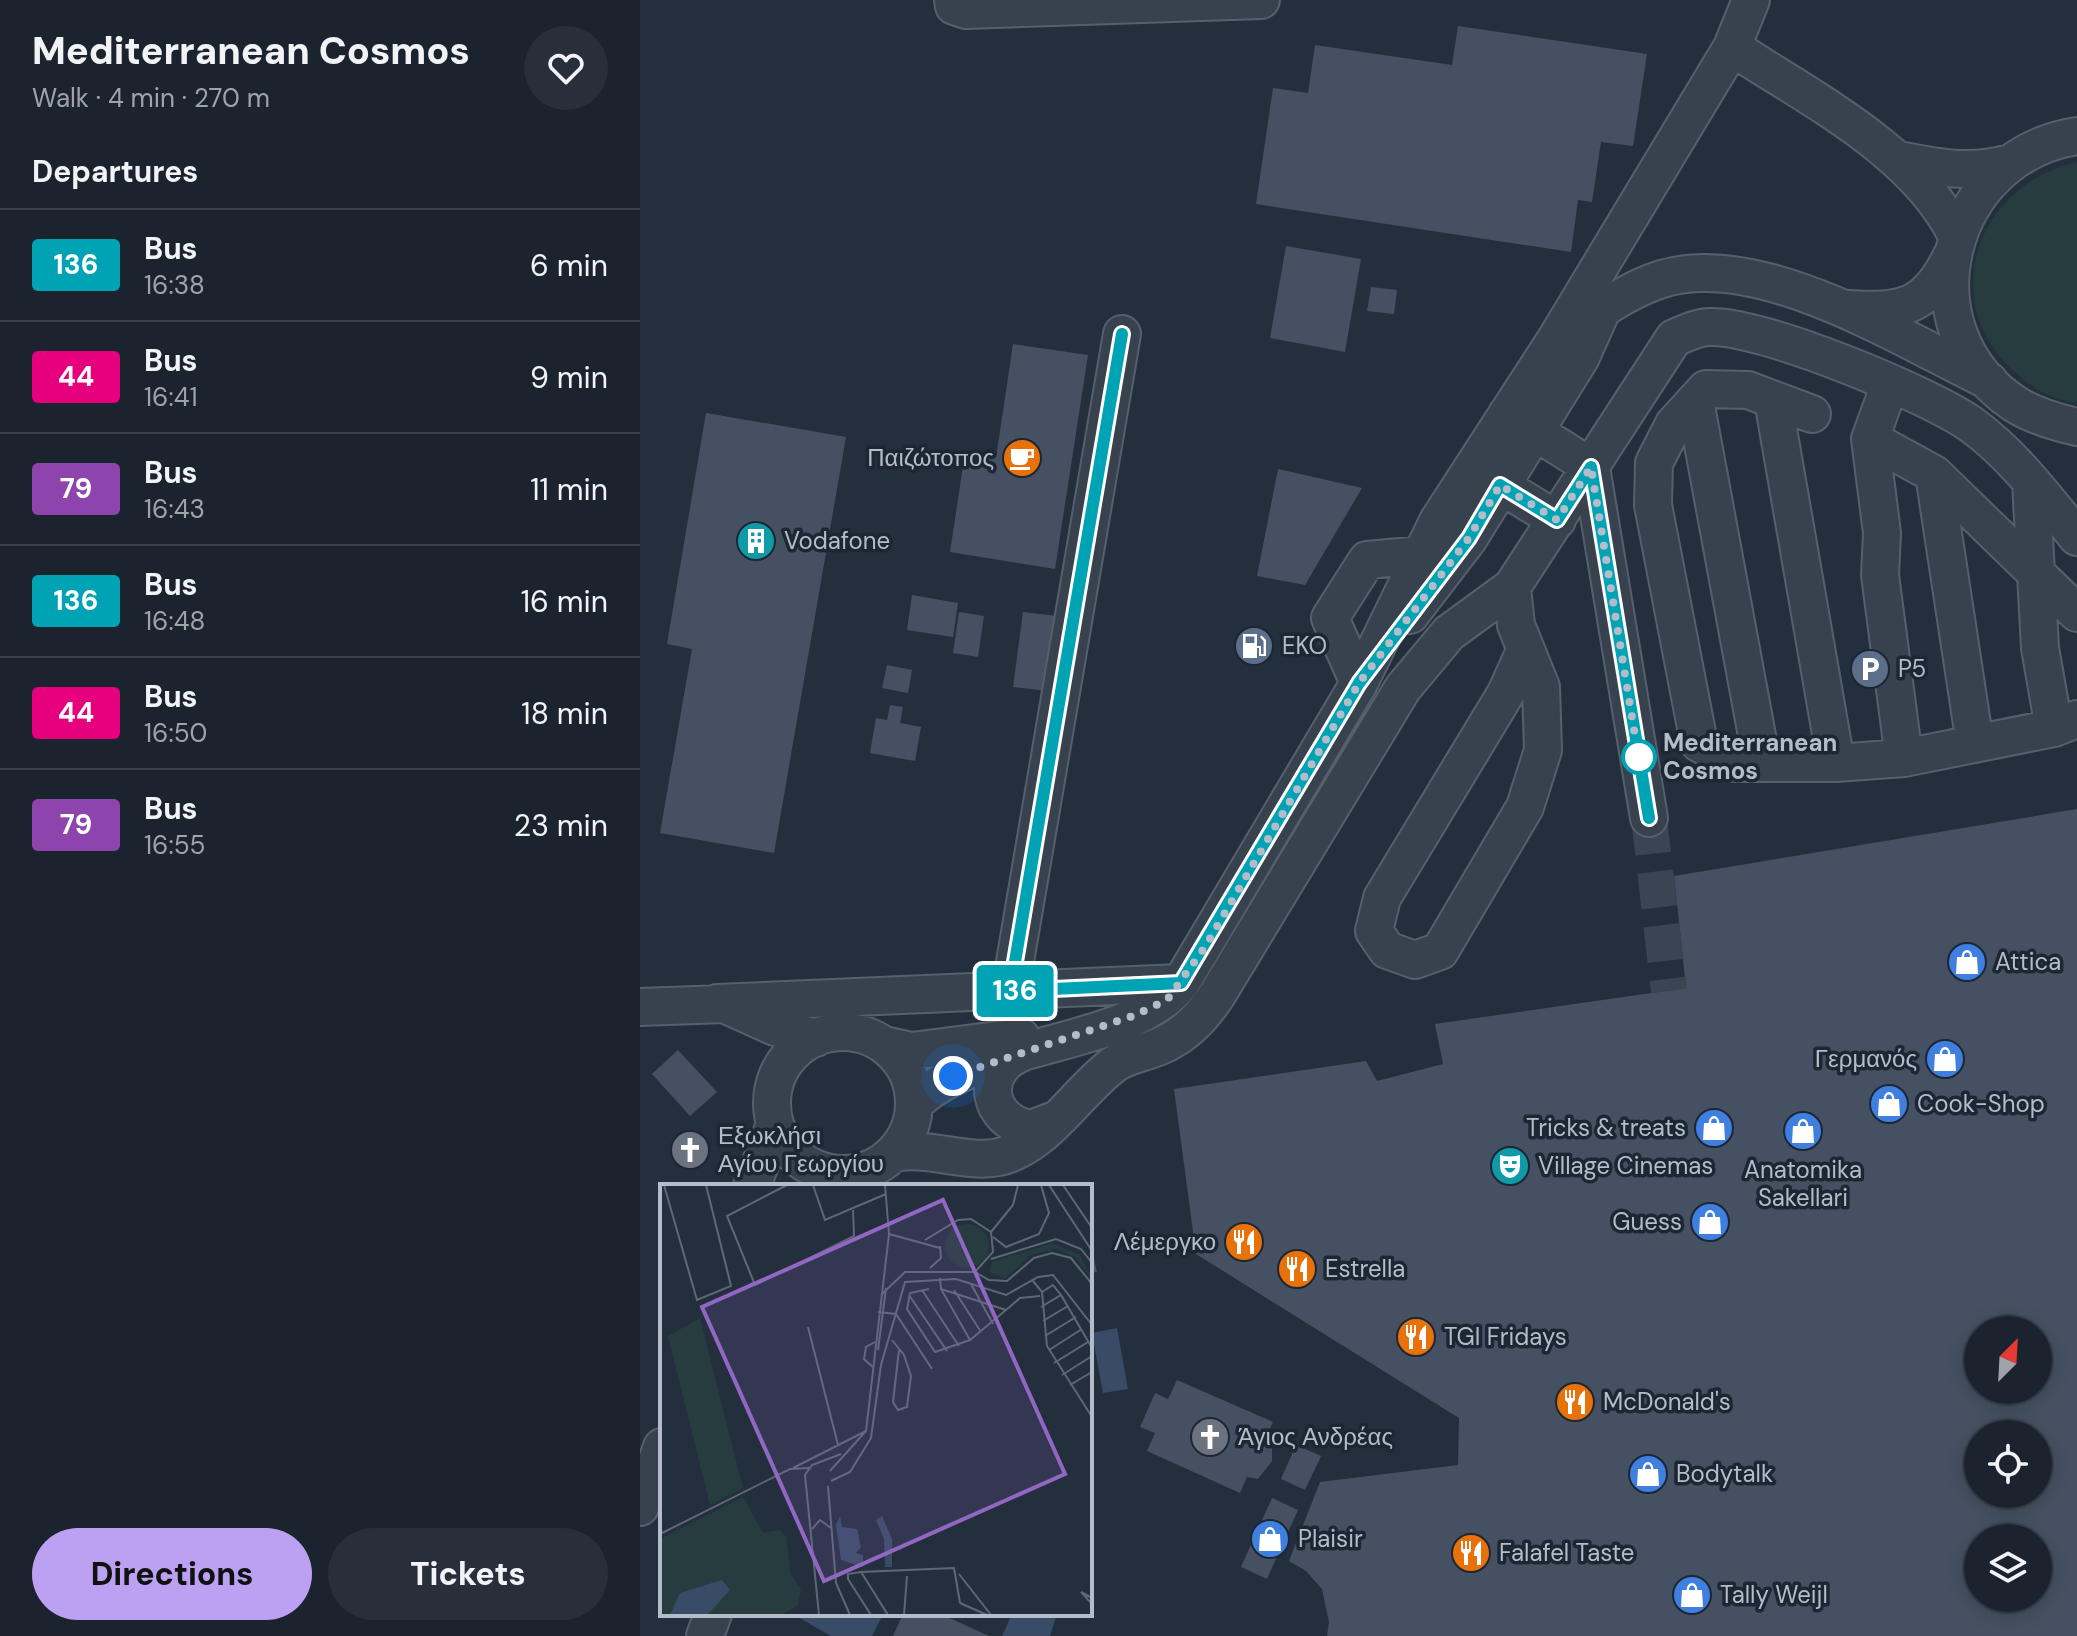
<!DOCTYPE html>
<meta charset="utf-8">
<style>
:root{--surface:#1b232e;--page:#282f3a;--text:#f1f3f6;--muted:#a0a4aa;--line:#39404a;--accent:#bca0f2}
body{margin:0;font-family:"DM Sans",sans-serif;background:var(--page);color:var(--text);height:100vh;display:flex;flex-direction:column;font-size:30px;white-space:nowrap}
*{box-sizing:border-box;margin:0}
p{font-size:26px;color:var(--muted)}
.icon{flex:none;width:44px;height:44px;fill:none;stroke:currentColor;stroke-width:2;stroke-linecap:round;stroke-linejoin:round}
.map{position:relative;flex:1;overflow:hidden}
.side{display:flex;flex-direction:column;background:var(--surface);width:640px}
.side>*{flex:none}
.badge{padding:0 16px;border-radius:6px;font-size:28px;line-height:52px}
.needle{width:52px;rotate:24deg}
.buttons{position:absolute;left:1324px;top:1316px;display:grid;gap:16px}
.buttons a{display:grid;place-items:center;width:88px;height:88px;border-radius:50%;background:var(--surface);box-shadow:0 4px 20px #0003,0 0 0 2px var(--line);font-size:40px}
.you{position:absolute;width:40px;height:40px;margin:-20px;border:6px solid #fff;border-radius:50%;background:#1a73e8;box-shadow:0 0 0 12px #1a73e833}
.map>.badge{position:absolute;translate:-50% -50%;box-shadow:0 0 0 4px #fff}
h2{padding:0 32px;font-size:30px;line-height:72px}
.round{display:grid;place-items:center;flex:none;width:84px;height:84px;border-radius:42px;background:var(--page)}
.head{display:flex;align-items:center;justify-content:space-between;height:136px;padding:0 32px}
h1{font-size:38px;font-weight:800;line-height:60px}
.action{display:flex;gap:16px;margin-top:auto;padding:16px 32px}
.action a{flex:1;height:92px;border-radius:48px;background:var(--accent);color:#111;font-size:32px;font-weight:800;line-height:92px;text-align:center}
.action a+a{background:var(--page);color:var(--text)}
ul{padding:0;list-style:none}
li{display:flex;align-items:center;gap:24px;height:112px;padding:0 32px;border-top:2px solid var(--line)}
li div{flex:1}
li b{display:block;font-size:30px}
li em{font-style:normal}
li .badge{min-width:88px;font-weight:700;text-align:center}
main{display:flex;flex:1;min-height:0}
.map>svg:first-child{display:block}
.green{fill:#263c3f}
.water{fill:#394c67}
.building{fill:#455162;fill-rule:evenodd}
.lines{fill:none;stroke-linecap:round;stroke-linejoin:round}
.minor-tunnel{stroke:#3a4453;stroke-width:36;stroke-dasharray:36 18;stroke-linecap:butt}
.minor-casing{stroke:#565f6c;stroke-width:40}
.minor{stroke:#38414e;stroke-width:36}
.line-casing{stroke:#fff;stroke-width:18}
.line{stroke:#00a3b4;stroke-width:12}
.walk{stroke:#b4bcc9;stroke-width:8;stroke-dasharray:0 14.4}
.stop-dot{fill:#fff;stroke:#00a3b4;stroke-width:4}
.labels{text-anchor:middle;stroke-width:7;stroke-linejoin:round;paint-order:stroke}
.poi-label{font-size:24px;fill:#b4bcc9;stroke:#1d2633;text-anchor:start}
.stop-label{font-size:24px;font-weight:bold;fill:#b4bcc9;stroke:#1d2633;text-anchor:start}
.inset-road{fill:none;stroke:#5e6776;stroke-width:2}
.view{fill:#9266c3;fill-opacity:0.15;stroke:#9266c3;stroke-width:4}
.inset-edge{fill:none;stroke:#b4bcc9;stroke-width:4}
</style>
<main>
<section class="side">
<div class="head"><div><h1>Mediterranean Cosmos</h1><p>Walk · 4 min · 270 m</p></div><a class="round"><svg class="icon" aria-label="heart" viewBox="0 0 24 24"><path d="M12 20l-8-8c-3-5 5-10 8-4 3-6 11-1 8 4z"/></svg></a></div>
<h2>Departures</h2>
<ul>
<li><span class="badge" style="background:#00a3b4;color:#fff">136</span><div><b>Bus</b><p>16:38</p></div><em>6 min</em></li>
<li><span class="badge" style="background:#e6007e;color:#fff">44</span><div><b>Bus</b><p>16:41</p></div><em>9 min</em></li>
<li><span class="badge" style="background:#8e44ad;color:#fff">79</span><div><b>Bus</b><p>16:43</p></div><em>11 min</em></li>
<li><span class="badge" style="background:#00a3b4;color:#fff">136</span><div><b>Bus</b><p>16:48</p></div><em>16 min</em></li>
<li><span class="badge" style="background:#e6007e;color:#fff">44</span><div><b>Bus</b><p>16:50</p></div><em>18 min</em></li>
<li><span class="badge" style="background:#8e44ad;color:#fff">79</span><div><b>Bus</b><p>16:55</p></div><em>23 min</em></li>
</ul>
<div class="action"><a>Directions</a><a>Tickets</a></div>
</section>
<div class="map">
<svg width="1437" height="1636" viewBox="0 0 1437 1636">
<rect width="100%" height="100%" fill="#242f3e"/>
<!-- green -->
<path class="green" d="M1437,162v241c-22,-2 -44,-14 -60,-29 -83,-71 -41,-189 60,-212z"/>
<!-- water -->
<path class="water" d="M477,1328l11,61 -25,4 -11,-60z
M153,1614h90l-11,22h-41z
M372,1614h45l-7,22h-48z"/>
<!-- building -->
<path class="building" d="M818,26l189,28 -14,92 -32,-4 -9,60 -14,-2 -7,52 -315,-48 17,-116 35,5 7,-48 137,20z
M646,246l75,13 -16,93 -75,-14z
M731,287l26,3 -3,24 -27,-3z
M373,344l75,11 -33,214 -105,-17 15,-99 31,5z
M66,413l140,24 -72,416 -114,-20 32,-184 -25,-5z
M638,469l84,19 -57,97 -48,-9z
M272,595l46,8 -5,34 -46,-7z
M319,612l25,4 -6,41 -25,-4z
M383,612l34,4 -9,75 -35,-4z
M247,665l25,5 -4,23 -26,-5z
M250,705l13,2 -3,16 21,4 -6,34 -45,-8 6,-35 11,2z
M1437,809v827h-750l2,-14 -7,-33 -16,-18 -17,-10 31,-79 138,-17 1,-47 -263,-164 -22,-165 192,-28 11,20 66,-17 -8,-40 251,-36 -12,-112zM1338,1330h60v60h-60zM1338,1434h60v60h-60zM1338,1538h60v60h-60z
M38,1050l39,42 -27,24 -38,-42z
M450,1240l7,32 -7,1z
M537,1380l96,42 -9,19 8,8v12l-14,18 -11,-2 -7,16 -93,-42 8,-18 -15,-6 15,-34 13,6z
M656,1445l25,11 -16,34 -24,-11z
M632,1498l26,12 -31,69 -26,-12z
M263,1614h38l48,22h-96z"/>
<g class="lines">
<!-- minor-tunnel -->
<path class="minor-tunnel" d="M1009,818l20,173"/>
<defs>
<path id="minor" d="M313,0l1,6 12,4 295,-10
M1092,47c78,52 183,103 225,189
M1437,136c-131,20 -175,193 -62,268 19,12 40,18 62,23
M1259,160c40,8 71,14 111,3
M1207,309c54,3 79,0 104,-52
M921,336c32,-20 65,-46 101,-57 98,-30 240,60 327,102
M1250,384l-20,55 12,94 -2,42 24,183
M1133,400l63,363
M1055,401l67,362
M867,414l84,53 58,351
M1172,414l-64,-24 -42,-1 -32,35 -20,39 -1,42 46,238 36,20h101l68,-5 150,-30 23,-9
M1230,439l64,35 143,139
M843,469l17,16 57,35
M1294,474l41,270
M1391,482l9,166 14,80
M872,587l4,38 25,62 2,63 -18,57 -85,144 -25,9 -28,-10 -13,-19 8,-33 124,-205 19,-42
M770,615l59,-77 112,-181 20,-45
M719,683l-29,-65 37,-58 55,-5
M370,991l112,-657
M77,1003l464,-20
M0,1007l84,-3 51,23 41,11
M132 1103a71 71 0 1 1 142 0a71 71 0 1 1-142 0Z
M244,1045l28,6 109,-14
M381,1053c-43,18 -34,69 10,76l24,-9
M275,1103c66,-64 212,-54 266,-120l178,-300 79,-162 118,-182 176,-292 19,-47
M255,1153c34,-7 70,11 104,4 47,-11 77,-64 114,-92 11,-8 21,-10 34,-14 32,-10 52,-29 70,-56l186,-307 46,-55 63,-46 162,-249c10,-4 24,-11 35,-11 53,-2 219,67 263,98 41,30 73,73 105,112
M112,1186l23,-62
M0,1507l22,-60
M65,1636l8,-22"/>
</defs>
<!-- minor casing -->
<use href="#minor" class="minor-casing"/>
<!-- minor -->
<use href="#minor" class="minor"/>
</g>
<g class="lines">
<defs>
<path id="line" d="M482,334l-112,657 171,-8 178,-300 110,-145 31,-53 57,35 34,-53 58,351"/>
</defs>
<!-- line casing -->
<use href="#line" class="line-casing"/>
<!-- line -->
<use href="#line" class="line"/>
<!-- walk -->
<path class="walk" d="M313,1076l180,-60 34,-16 38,-53 154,-264 110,-145 31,-53 57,35 34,-53 48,293v-3"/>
</g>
<!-- icons -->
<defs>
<symbol id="cafe-disc" viewBox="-11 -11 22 22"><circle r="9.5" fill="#e8710a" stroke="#1d2633"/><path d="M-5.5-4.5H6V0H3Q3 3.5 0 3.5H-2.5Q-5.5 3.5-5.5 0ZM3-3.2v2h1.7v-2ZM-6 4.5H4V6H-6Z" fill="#fff"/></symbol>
<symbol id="building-disc" viewBox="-11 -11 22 22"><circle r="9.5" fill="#0f9aa8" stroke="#1d2633"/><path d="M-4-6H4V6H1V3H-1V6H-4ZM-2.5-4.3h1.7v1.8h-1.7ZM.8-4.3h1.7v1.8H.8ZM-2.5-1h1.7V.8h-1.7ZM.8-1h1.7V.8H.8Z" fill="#fff"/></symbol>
<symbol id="fuel-disc" viewBox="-11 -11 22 22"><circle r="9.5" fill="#5c6f8a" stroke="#1d2633"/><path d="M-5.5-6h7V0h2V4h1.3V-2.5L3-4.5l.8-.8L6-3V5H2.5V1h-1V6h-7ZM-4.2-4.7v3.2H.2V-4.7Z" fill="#fff"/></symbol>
<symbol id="parking-disc" viewBox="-11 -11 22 22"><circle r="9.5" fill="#5c6f8a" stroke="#1d2633"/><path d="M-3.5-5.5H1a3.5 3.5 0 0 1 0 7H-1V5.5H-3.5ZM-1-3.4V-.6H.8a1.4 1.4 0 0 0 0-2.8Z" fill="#fff"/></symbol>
<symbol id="shop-disc" viewBox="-11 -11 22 22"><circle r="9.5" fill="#3f7fe0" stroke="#1d2633"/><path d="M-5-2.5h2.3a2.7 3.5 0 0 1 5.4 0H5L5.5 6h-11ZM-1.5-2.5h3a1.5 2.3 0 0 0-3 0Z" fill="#fff"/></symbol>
<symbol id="church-disc" viewBox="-11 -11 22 22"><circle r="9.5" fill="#6b7280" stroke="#1d2633"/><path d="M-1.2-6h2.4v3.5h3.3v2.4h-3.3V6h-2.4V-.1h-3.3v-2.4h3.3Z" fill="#fff"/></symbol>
<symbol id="theatre-disc" viewBox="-11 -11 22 22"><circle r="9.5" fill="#0f9aa8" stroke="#1d2633"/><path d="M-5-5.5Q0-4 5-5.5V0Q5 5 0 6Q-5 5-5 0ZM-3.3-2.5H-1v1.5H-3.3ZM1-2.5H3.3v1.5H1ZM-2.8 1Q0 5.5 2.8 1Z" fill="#fff"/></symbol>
<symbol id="restaurant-disc" viewBox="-11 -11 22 22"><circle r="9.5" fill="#e8710a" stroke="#1d2633"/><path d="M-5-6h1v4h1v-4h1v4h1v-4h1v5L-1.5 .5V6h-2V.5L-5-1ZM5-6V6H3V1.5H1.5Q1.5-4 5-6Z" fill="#fff"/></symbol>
</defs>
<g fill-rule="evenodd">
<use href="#cafe-disc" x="360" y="436" width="44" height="44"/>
<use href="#building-disc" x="94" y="519" width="44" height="44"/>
<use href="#fuel-disc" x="592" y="624" width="44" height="44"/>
<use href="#parking-disc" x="1208" y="647" width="44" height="44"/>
<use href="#shop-disc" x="1305" y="940" width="44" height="44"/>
<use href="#shop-disc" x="1283" y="1037" width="44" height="44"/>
<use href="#shop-disc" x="1227" y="1082" width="44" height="44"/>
<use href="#shop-disc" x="1052" y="1106" width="44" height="44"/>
<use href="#shop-disc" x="1141" y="1109" width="44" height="44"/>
<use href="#church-disc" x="28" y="1128" width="44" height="44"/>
<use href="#theatre-disc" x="848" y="1144" width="44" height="44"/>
<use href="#shop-disc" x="1048" y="1200" width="44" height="44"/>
<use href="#restaurant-disc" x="582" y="1220" width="44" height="44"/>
<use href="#restaurant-disc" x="635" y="1247" width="44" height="44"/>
<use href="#restaurant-disc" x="754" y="1315" width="44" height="44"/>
<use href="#restaurant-disc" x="913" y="1380" width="44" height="44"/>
<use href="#church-disc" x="548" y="1415" width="44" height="44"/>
<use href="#shop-disc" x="986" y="1452" width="44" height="44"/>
<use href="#shop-disc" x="608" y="1517" width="44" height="44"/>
<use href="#restaurant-disc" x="809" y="1531" width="44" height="44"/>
<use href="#shop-disc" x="1030" y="1573" width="44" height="44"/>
</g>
<!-- markers -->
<circle class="stop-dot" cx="999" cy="757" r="16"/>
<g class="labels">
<!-- poi labels -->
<g class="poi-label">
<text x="354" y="466" text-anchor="end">Παιζώτοπος</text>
<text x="144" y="549">Vodafone</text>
<text x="642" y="654">EKO</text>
<text x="1258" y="677">P5</text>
<text x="1355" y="970">Attica</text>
<text x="1277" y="1067" text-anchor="end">Γερμανός</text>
<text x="1277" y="1112">Cook-Shop</text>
<text x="1046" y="1136" text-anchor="end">Tricks &amp; treats</text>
<text x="78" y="1144">Εξωκλήσι<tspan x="78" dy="28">Αγίου Γεωργίου</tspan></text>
<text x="898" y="1174">Village Cinemas</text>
<text x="1163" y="1178" text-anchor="middle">Anatomika<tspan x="1163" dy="28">Sakellari</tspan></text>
<text x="1042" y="1230" text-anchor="end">Guess</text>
<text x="576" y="1250" text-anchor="end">Λέμεργκο</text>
<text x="685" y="1277">Estrella</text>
<text x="804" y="1345">TGI Fridays</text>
<text x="963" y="1410">McDonald's</text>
<text x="598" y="1445">Άγιος Ανδρέας</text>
<text x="1036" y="1482">Bodytalk</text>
<text x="658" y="1547">Plaisir</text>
<text x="859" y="1561">Falafel Taste</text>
<text x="1080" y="1603">Tally Weijl</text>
</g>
<!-- stop labels -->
<g class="stop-label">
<text x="1023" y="751">Mediterranean<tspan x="1023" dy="28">Cosmos</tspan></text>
</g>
</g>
<!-- overview -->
<g transform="translate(20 1184)">
<rect width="432" height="432" fill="#242f3e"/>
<path d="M285 62a22 22 0 1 1 44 0a22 22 0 1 1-44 0ZM392,59l28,12 12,24 -16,-21 -19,-9 -26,6 -26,24 -16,-7 3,-10zM40,134l43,170 -33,17 -42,-169zM83,313l20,36 16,-3 7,6 5,39 10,14 -3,16 -16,10h-122v-76z" fill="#263c3f"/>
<path d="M180,332l2,11 15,2 4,18 -5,6 7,2v12l-22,-7 -5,-35zM222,332l10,23v28h-7l-1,-28 -8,-19zM62,396l8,10 -23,25h-37l10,-22z" fill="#394c67"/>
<path class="inset-road" d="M4,1l33,115 34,-14 -25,-101M127,1l-60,31 28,69 99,-49 -1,-26M153,1l12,35 61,-26M389,1l43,66M403,1l29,43M331,48l22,-27 5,-20M229,50l51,14M333,53l13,10 33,-13 10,-21 -8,-28M331,75l65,-20 25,10 11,14M270,84l11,-10 -1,-12M315,88l14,8 18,1 27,-23 18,-5 19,5 21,26M280,94l1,11 29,51M373,97l9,11 5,54 45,71M311,100l22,40M269,105l-19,4 -3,16 28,43 35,-12 36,-30 -65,-21M262,106l37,56M294,106l27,42M382,108l11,-7 8,10M221,111l24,-23h70l18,-20 -2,-20 -20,-13 -13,1 -33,20M249,111l38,56M381,123l20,-12 31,53M346,126l14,-12 20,-2M218,128l18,2 36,55M383,137l25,-15M148,143l30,118M385,152l31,-19M232,156l12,15 7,21 -4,31 -9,3 -5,-8 6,-52M218,166l8,-62M389,166l33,-21M394,179l34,-21M214,184l-10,-9 2,-12 9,-5M402,191l30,-19M410,201l22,-13M133,284l73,-37M170,287l36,-40 23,-197 -4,-49M171,297l19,-9 21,-34 10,-73 24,-83 51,-3 50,16 32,-18 15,-2 39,50M168,302l8,97 14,32M152,345l8,-9 11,8M0,350l130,-65 19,-1M201,388l-13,2v5l23,36M299,390l32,41M432,414l-11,-6 11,12M300,419l27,12M159,431l-14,-140 7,-10 29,-11M228,431l-27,-43 93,-4 6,35M244,431l3,-39"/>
<path class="view" d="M283,16l122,274 -241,107 -122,-274z"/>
<rect width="432" height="432" class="inset-edge"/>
</g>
</svg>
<div class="buttons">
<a><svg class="needle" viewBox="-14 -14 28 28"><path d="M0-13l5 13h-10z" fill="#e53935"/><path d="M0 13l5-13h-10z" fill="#a0a4aa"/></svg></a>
<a><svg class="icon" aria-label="locate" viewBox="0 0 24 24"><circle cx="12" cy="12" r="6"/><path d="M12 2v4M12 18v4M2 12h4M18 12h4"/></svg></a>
<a><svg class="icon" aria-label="layers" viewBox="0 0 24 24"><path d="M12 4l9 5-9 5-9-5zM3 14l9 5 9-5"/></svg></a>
</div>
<div class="you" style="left:313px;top:1076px"></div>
<b class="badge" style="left:375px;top:991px;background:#00a3b4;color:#fff">136</b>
</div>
</main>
